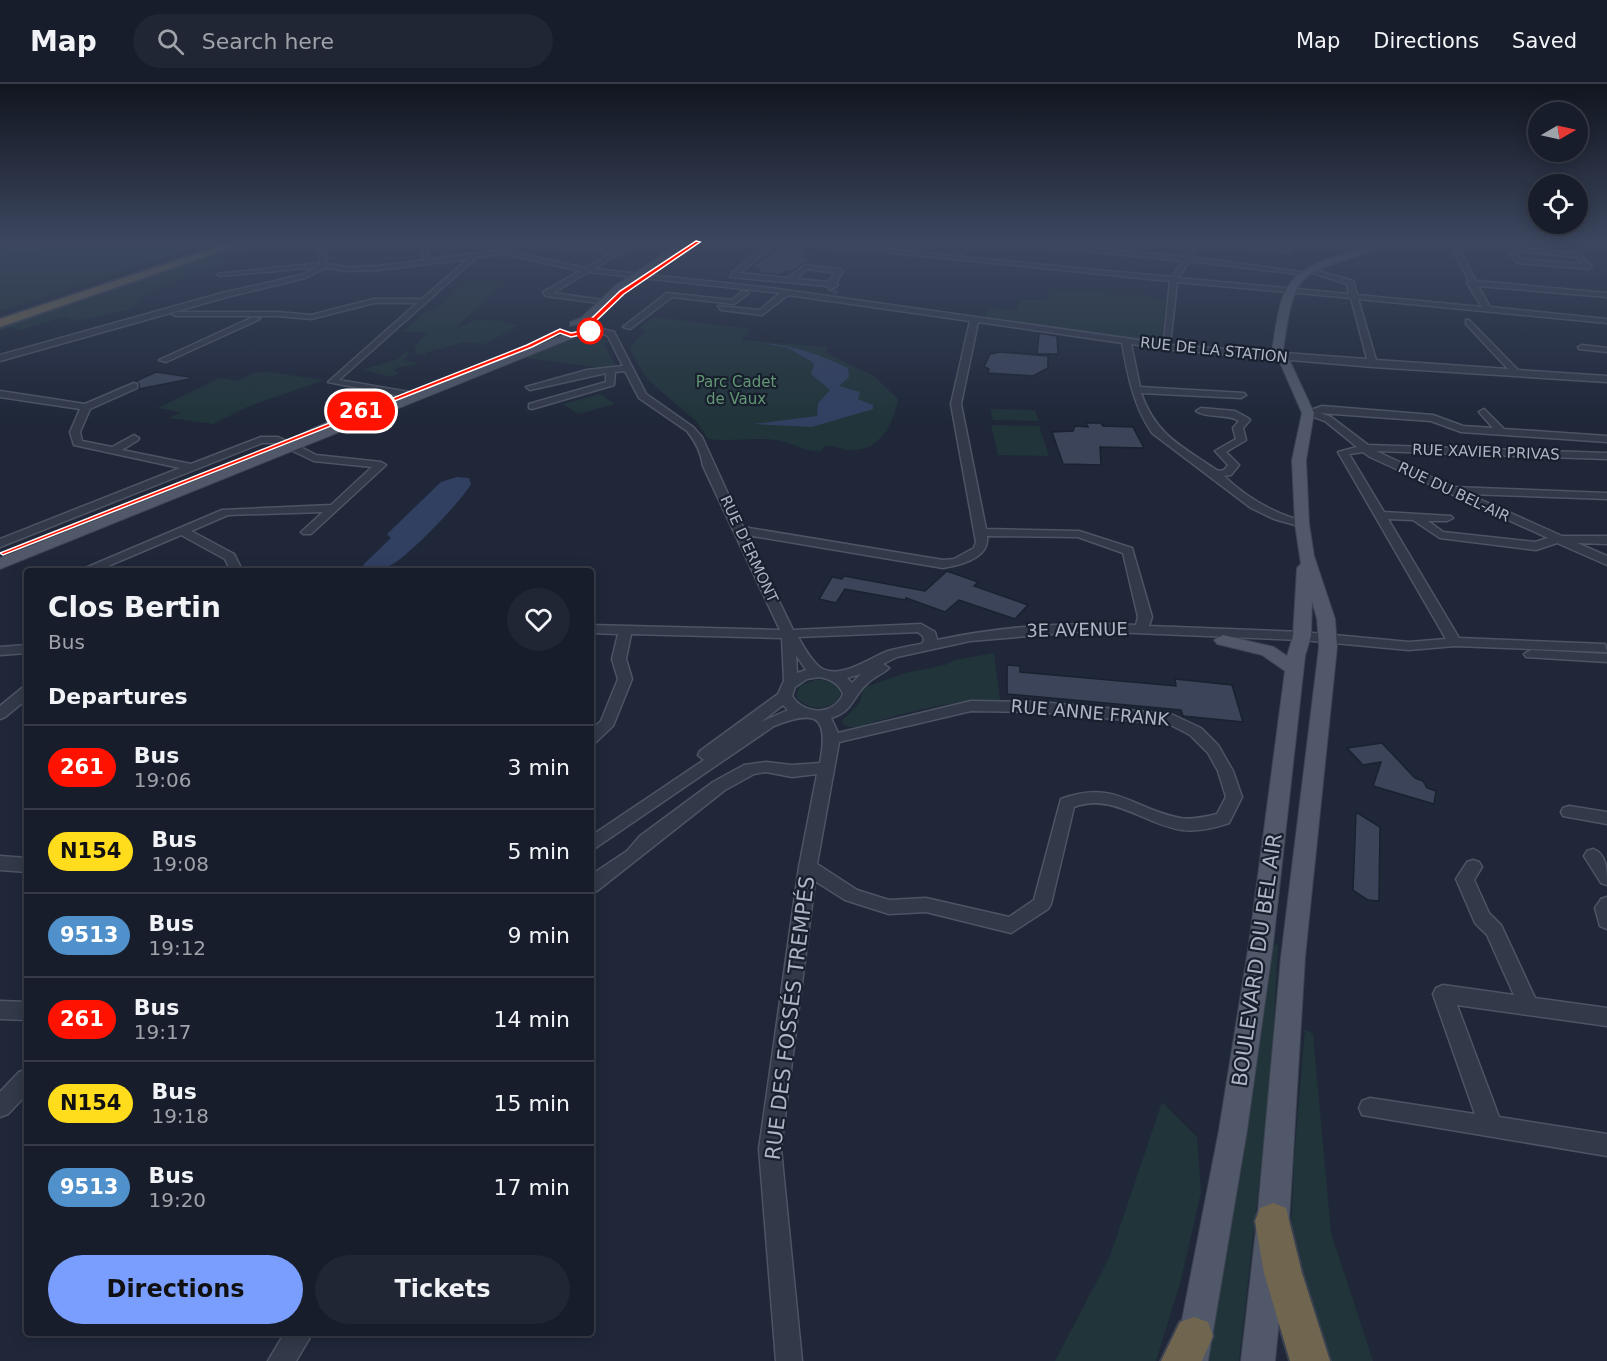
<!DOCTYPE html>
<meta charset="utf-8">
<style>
:root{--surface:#171d2b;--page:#202633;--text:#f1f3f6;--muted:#9ea2a9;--line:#363b47;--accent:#7a9efe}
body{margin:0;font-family:"DejaVu Sans",sans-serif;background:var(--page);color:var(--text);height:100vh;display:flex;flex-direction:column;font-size:22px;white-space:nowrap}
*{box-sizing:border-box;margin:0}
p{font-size:20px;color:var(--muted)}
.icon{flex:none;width:33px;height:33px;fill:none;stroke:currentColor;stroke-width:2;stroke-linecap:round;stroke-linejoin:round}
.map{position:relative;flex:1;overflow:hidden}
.drawer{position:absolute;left:24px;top:484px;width:570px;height:768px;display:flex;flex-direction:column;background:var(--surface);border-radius:6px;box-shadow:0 3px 15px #0003,0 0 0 2px var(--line)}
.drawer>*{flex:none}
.badge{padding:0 12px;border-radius:20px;font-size:21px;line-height:39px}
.needle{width:39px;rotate:81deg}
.buttons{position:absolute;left:1528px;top:18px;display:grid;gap:12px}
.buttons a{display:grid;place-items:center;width:60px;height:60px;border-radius:50%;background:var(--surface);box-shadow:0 3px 15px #0003,0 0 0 2px var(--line);font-size:30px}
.map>.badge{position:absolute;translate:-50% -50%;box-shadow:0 0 0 3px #fff}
h2{padding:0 24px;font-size:22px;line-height:54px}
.round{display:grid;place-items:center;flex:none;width:63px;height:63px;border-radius:32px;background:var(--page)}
.headline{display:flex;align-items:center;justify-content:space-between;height:102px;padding:0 24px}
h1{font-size:28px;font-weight:600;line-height:45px}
.action{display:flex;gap:12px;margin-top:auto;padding:12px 24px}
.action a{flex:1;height:69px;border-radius:36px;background:var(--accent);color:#111;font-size:24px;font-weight:600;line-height:69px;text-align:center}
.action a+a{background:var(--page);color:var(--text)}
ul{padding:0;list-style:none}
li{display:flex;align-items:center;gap:18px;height:84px;padding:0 24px;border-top:2px solid var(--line)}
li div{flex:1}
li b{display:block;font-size:22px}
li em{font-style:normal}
li .badge{min-width:66px;font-weight:700;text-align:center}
header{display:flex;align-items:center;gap:36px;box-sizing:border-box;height:84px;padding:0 30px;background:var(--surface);border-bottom:2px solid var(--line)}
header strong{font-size:28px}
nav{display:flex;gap:33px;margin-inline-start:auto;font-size:21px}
.search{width:420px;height:54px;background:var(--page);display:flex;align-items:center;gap:15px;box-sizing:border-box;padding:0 21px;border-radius:33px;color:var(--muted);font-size:22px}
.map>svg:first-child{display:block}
.green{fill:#21343a}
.water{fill:#314061}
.building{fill:#3b4459;stroke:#1a212f;stroke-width:1.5}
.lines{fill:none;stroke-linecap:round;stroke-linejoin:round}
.minor-tunnel{stroke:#343c4e;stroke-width:8;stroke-dasharray:8 4;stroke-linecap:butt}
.minor-casing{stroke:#4d5464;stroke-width:3}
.major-casing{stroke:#3c4352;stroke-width:2}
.highway-casing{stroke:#3a4150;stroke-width:4}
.minor{fill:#323949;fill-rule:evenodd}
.major{fill:#505869;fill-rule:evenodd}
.highway{fill:#70664f;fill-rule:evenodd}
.line{fill:#ff1300;stroke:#fff;stroke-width:1.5}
.stop-dot{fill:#fff;stroke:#ff1300;stroke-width:3}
.labels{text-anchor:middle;stroke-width:4.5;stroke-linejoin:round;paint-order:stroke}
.far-street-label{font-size:15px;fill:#adb4c6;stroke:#181f2d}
.far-park-label{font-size:15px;fill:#639775;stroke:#181f2d}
.street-label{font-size:18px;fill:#adb4c6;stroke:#181f2d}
.near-street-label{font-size:21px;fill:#adb4c6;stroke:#181f2d}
</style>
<header>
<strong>Map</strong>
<div class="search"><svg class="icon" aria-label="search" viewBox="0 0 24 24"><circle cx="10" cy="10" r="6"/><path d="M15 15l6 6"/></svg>Search here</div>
<nav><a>Map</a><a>Directions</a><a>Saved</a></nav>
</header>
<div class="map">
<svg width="1607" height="1277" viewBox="0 0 1607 1277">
<rect width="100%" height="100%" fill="#1f2739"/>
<!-- green -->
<path class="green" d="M0,158h213l-213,69z
M253,158h27l-60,16 2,7 -25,5 -53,25 -13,14 -55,12 -11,-4 -46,13 -7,-3 -12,4v-4z
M479,199h23l-46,45 21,-8 30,1 -4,3 15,1 -32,19 -20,-2 -41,11 2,2h-10l-3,-8 14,-15h-25l23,-21h8l26,-24z
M1049,206l99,6 18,5 -4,38 -15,3 -156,-22 -6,-5 4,-7 28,2 2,-10h28z
M654,233l96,12 -9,11 87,7 -2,6 48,23 24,23c-5,26 -18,53 -50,51 -8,-1 -15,-5 -23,-4l-4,5c-16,2 -29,-10 -46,-11 -22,-3 -44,2 -67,-1l-12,-18 -49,-42 -18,-31 18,-18 -8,-2z
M597,251l12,7 -5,2 12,22 -14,2 -82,-11 42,-18z
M407,266l2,6 -6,4 16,3c-9,5 -17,1 -26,7l6,3 -7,4 -30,-7 36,-11z
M269,288l55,8 -77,27 -34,17 -44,-6 12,-6 -23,-4 62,-30 17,3 17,-8z
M600,310l15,10 -37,10 -15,-10z
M990,325l45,1 4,11 -46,-1z
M991,341l48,1 10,30 -51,-1z
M994,569l6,47c-53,0 -95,13 -146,28l-10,-3 -2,-4 18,-19 3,-14 42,-15 40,-8 10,-5z
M818,595l14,4 8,8v5c-9,16 -35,15 -44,0l3,-10z
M1278,859l-7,137 -32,281h-30l64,-414z
M1305,945l8,5 18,199 42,128h-44l-38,-124 3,-78z
M1162,1018l35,35 4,55 -20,88 -25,81h-101l55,-105z"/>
<!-- water -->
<path class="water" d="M763,259c30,2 58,12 85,25l1,9 -10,9 21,6 -2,7 15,6v4l-61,18 -59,-3 64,-8 1,-13 12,-13 -19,-16 3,-9 -2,-3 -24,-14z
M457,393l12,1 2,6c-10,18 -61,70 -78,80 -9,5 -17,6 -27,5l-3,-4 28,-27 -4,-4 54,-52z"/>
<!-- building -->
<path class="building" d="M784,162l27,3 -9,8 9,1 -18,13h-7l-5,4 -19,-2 -9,-8z
M1039,249l18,3 1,18h-21z
M1000,268l48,4v12l-15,8 -45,-3 1,-4 -5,-2 6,-13z
M156,288l34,5v2l-51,10v-5l-3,-3z
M1086,339h15l2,3 30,1 11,21 -44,-1 1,18 -38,-1 -11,-32 21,-1 2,-5 13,1z
M947,487l31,11 -4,4 54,19 -13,14 -56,-19 -14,12 -39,-14 -1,2 -60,-11 -9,14 -17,-4 13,-22 10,2 2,-3 81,15z
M1007,581l13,1v6l156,14 -1,-7 57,6 11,37 -60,-6 -2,-6 -174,-16z
M1382,659l33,35 8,3 4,7 9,3 -2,13 -61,-18 8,-24 -18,3 -16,-17z
M1356,728l24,15 -1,74 -11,-1 -15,-10z"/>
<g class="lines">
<!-- minor-tunnel -->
<path class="minor-tunnel" d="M833,209l3,-4"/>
<defs>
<path id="minor" d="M55,158h30l-51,6 -34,-1v-4z
M306,158h8l5,4 24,-4 -20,7 3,3v12l22,3 31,-1 46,-6 -8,-18h6l8,17 73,-9 81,18 26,-15 -76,-10 82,7 13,-8h8l-44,27 177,19 382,54 11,-1 6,-60 -385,-39h27l142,14 10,-14h7l-11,15 212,20 11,-16 -179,-19h27l154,15 10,-15h6l-10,15 117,16 -3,2 -116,-14 -11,17 171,16 -2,-10 -34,-11 2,-3 38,11 4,14 125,12 -15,-24 2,-2 -20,-39h6l21,39 131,12v4l-129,-11 12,21 117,12v4l-249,-24 18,61 132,9 -42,-45v-4h3l49,50 89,6v6l-234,-15 -199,-17 -43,-6 9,43 104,6 2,2 -5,3 -100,-5c15,43 42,54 77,78l6,-1 4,-5 -13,-14 21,-12 -3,-11 6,-7c-13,-8 -31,-2 -43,-10l5,-3 34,3 13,7 2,2 -7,8 3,12 -20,12 13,13 -8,10 -7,1c24,23 51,38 82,46v4l-4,1 -28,-8 -23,-11 -99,-75c-19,-28 -24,-58 -30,-90l-144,-21 -17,82 25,125 93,2 53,17 20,69 -3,9 153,6 107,10 37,-3 -108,-187 19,-5 -32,-26 -22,-8 19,-7 111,9 30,11 30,2 -14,-16 5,-3 20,20 103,7v6l-146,-10 -30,-11 -111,-8 11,4 37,28 239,8v6l-231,-8 77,36 154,6v6l-139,-5 94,42h45v8l-30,-1 30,13v9l-50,-22 -21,7 -96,-12 -27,-18 -25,-1 71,119 146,6 2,8 -152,-6 -46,4 -107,-10 -215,-9 -117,10 -73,16 -14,7 6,4c-6,6 -14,8 -20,14 -17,13 -14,29 -38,36l7,15 133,-32 68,1 132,12 30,14 17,17 15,26 9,26 -13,26c-15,5 -31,9 -47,7 -37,-5 -69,-38 -108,-23l-23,97 -3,5 -37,24 -85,-21 -37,2 -44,-14 -30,-19 -34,268 21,212h-26l-17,-212 40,-282 18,-93 -25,3 -26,-5 -12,2 -29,16 -128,101 -6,2v-18l36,-24 13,-15 73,-54 31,-17 22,-3 26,3 28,-2c9,-47 -3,-54 -46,-37l-183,125v-15l113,-76 -6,-5 2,-4 78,-57 6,-13 -2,-43 -151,-4 -5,25 6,20 -19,47 -17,16 -5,1v-13l10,-9 17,-42 -6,-20 6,-25 -27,-1v-8l189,5 -77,-164c-2,-14 -7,-24 -16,-35l-48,-33 -14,-27 -10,1 -1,13 -82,24 -3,-1v-4l77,-22v-9l-76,17 -4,-3 61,-17 36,-4 -15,-30 -21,-8 4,-2 23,6 32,62 47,33 9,10 41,90 200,33 11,-1 20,-11 2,-6 -25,-138 19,-83 -182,-26 -26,20 -41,-5 -3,-4 42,4 20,-17 -192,-21 -35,21 50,7 3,4 -60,-8 -3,-4 37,-21 -76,-17 -27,3 -138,123 70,12 2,2 -5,3 -78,-15 89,-79h-43l-63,16 -33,-3h-102l-4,-2 4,-2h102l33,3 63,-16h48l46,-40 -89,11 -31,1 -23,-3 -20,10 -78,19 -227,64v-6l222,-62 79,-18 17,-8 -98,9 -3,-2 103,-11v-10zM1177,198l174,16 16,61 -197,-14zM1363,368l7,5 178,81 -13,4 -92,-10 -15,-11h19l6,-3 -2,-2 -67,-4 -35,-58zM747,451l196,33c18,-3 47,-10 44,-32l91,1 45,16 15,64 -2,8c-66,-3 -134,1 -199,15l-2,-8 -14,-8 -128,6zM918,548l5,4 1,5 -3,3c-11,2 -23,4 -33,7 -19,7 -47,29 -67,17 -10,-7 -17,-21 -23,-31zM796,571l10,15 -9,3zM861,590l-9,9 -5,-5zM819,593c11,2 20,6 24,17 -9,22 -39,21 -51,2l3,-9 12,-8zM783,621l5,5 -27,12zM971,627l68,1 130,12 21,11 18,18 10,18 8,26 -9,17c-12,3 -25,6 -37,4 -48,-9 -64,-39 -119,-19l-27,101 -25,17 -83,-19 -37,2 -32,-10 -40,-26 22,-122z
M770,158h7l-37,31 48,5 17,-13 35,4 3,2 -7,12 2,2 -8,5 -3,-4 -97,-9 2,-4zM807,185l29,4 -8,9 -32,-3z
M1218,158l69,6 2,-6h6l-6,10z
M1572,158l35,1v4l-32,-3z
M1510,163l69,6 13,14 -3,2 -72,-6 -10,-14zM1515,167l62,6 6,7 -64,-5z
M742,207l7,2 -15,11 -62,-7 -42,32 -7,-2 44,-34 65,7z
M253,233l7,2 -94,43 -7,-2z
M1582,261l25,3v4l-28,-3 -1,-2z
M134,299l3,1v4l-47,21 -10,23 2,9 30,6 22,-12 5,3 -1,2 -16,10 69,14 70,-27h17l9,4 71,-32 5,3 -14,10 -54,22 21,11 65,7 5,3 -75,69h-8l-2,-2 22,-20 -95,3 -37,16 43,23 9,18h-12l-6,-13 -44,-24 -87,37h-18l146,-62 109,-5 41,-38 -58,-6 -38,-18h-14l-262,104v-8l180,-71 -106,-23 -4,-13 10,-23 -80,-12v-6l85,13z
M27,561v8l-27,2v-8z
M1531,566l76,4v8l-81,-5 -2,-3z
M27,602v13l-22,18 -5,2v-13l22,-18z
M1569,722l38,6v12l-44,-8 -2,-4 2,-4z
M1593,765c14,5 14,22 14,36l-6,-2 -17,-27 3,-5z
M0,772l27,2v14l-27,-2z
M1473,776l6,2 3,5 -8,13 15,33 12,12 34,73 72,10v18l-150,-21 42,112 108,17v22l-245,-41 -3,-7 3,-7 8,-3 105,16 -42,-120 3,-6 7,-3 71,10 -27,-60 -12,-12 -19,-44 11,-17z
M1607,813v32l-7,-3 -5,-18 6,-9z
M0,917l27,1v18l-27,-1z
M27,985v25l-19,20 -8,3v-25l19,-20z
M284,1250h28l-16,27h-28z"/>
<path id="major" d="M682,158h10l-70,47 -33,33 -19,4v-4l11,-4 35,-33z
M1372,158h9l-5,7c-77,29 -80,14 -93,101l5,7 26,56 -8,47 3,64 5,32 21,63 2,28 -32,310 -16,264 -14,140h-34l16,-140 24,-264 38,-310 -2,-28 -5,-18 -1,35 -6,20 -32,288 -26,186 -39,231h-34l45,-231 30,-186 36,-273 -23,-16 -45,-11 -3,-4 9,-5 51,12 13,9 6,-20 4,-68 4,-4 -6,-40 -3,-64 10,-47 -24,-55 -6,-7c9,-54 7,-78 66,-95 11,-4 26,-6 34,-14z
M571,248l5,3 -1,2 -575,232v-11z"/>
<path id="highway" d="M232,158h16l-248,85v-8z
M1273,1119l13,5 16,65 28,88h-40l-26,-88 -9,-52 5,-13z
M1194,1233l14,5 5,14 -11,25h-41l19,-39z"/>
</defs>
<!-- minor casing -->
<use href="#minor" class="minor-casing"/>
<!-- major casing -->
<use href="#major" class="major-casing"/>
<!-- highway casing -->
<use href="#highway" class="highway-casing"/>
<!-- minor -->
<use href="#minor" class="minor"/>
<!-- major -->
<use href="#major" class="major"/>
<!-- highway -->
<use href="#highway" class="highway"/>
</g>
<!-- sky -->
<linearGradient id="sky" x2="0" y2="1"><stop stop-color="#11151f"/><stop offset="0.47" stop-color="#3c475f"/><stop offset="1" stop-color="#3c475f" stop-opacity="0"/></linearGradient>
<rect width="1607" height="337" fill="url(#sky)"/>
<!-- line -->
<path class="line" d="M696,157l4,1 -76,52 -28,27 -2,8 -4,4 -19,4 -11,-4 -28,14 -529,208 -3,-2 527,-208 33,-16 11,4 15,-3 5,-11 29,-28z"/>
<!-- markers -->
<circle class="stop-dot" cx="590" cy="247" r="12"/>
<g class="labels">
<!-- far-street labels -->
<g class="far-street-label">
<text transform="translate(1214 266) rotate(6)" y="5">RUE DE LA STATION</text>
<text transform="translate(1486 368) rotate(2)" y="5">RUE XAVIER PRIVAS</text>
<text transform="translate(1454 408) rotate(25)" y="5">RUE DU BEL-AIR</text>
<text transform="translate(749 465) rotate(65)" y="5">RUE D'ERMONT</text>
</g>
<!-- far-park labels -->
<g class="far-park-label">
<text x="736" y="303">Parc Cadet<tspan x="736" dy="17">de Vaux</tspan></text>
</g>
<!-- street labels -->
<g class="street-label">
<text transform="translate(1077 546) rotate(-1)" y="6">3E AVENUE</text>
<text transform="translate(1090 629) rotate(5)" y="6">RUE ANNE FRANK</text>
</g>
<!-- near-street labels -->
<g class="near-street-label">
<text transform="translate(1257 876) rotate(-82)" y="7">BOULEVARD DU BEL AIR</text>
<text transform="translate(790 934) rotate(-83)" y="7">RUE DES FOSSÉS TREMPÉS</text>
</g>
</g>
</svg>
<div class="buttons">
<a><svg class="needle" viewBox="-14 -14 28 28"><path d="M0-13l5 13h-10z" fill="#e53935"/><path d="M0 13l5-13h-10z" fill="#9ea2a9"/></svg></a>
<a><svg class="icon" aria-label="locate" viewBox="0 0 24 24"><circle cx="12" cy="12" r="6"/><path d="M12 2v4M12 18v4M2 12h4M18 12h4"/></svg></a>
</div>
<b class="badge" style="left:361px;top:327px;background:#ff1300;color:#fff">261</b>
<section class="drawer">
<div class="headline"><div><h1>Clos Bertin</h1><p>Bus</p></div><a class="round"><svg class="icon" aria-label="heart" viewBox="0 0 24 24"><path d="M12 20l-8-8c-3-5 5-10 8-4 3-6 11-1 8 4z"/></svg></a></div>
<h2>Departures</h2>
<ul>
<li><span class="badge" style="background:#ff1300;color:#fff">261</span><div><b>Bus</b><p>19:06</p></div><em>3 min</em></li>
<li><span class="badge" style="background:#ffdc1c;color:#111">N154</span><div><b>Bus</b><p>19:08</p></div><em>5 min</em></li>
<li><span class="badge" style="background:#5091cb;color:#fff">9513</span><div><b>Bus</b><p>19:12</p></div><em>9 min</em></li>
<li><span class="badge" style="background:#ff1300;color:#fff">261</span><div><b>Bus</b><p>19:17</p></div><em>14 min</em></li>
<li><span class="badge" style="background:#ffdc1c;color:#111">N154</span><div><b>Bus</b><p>19:18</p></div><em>15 min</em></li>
<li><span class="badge" style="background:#5091cb;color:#fff">9513</span><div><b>Bus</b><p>19:20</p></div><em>17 min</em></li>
</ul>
<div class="action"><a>Directions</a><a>Tickets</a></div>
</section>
</div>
